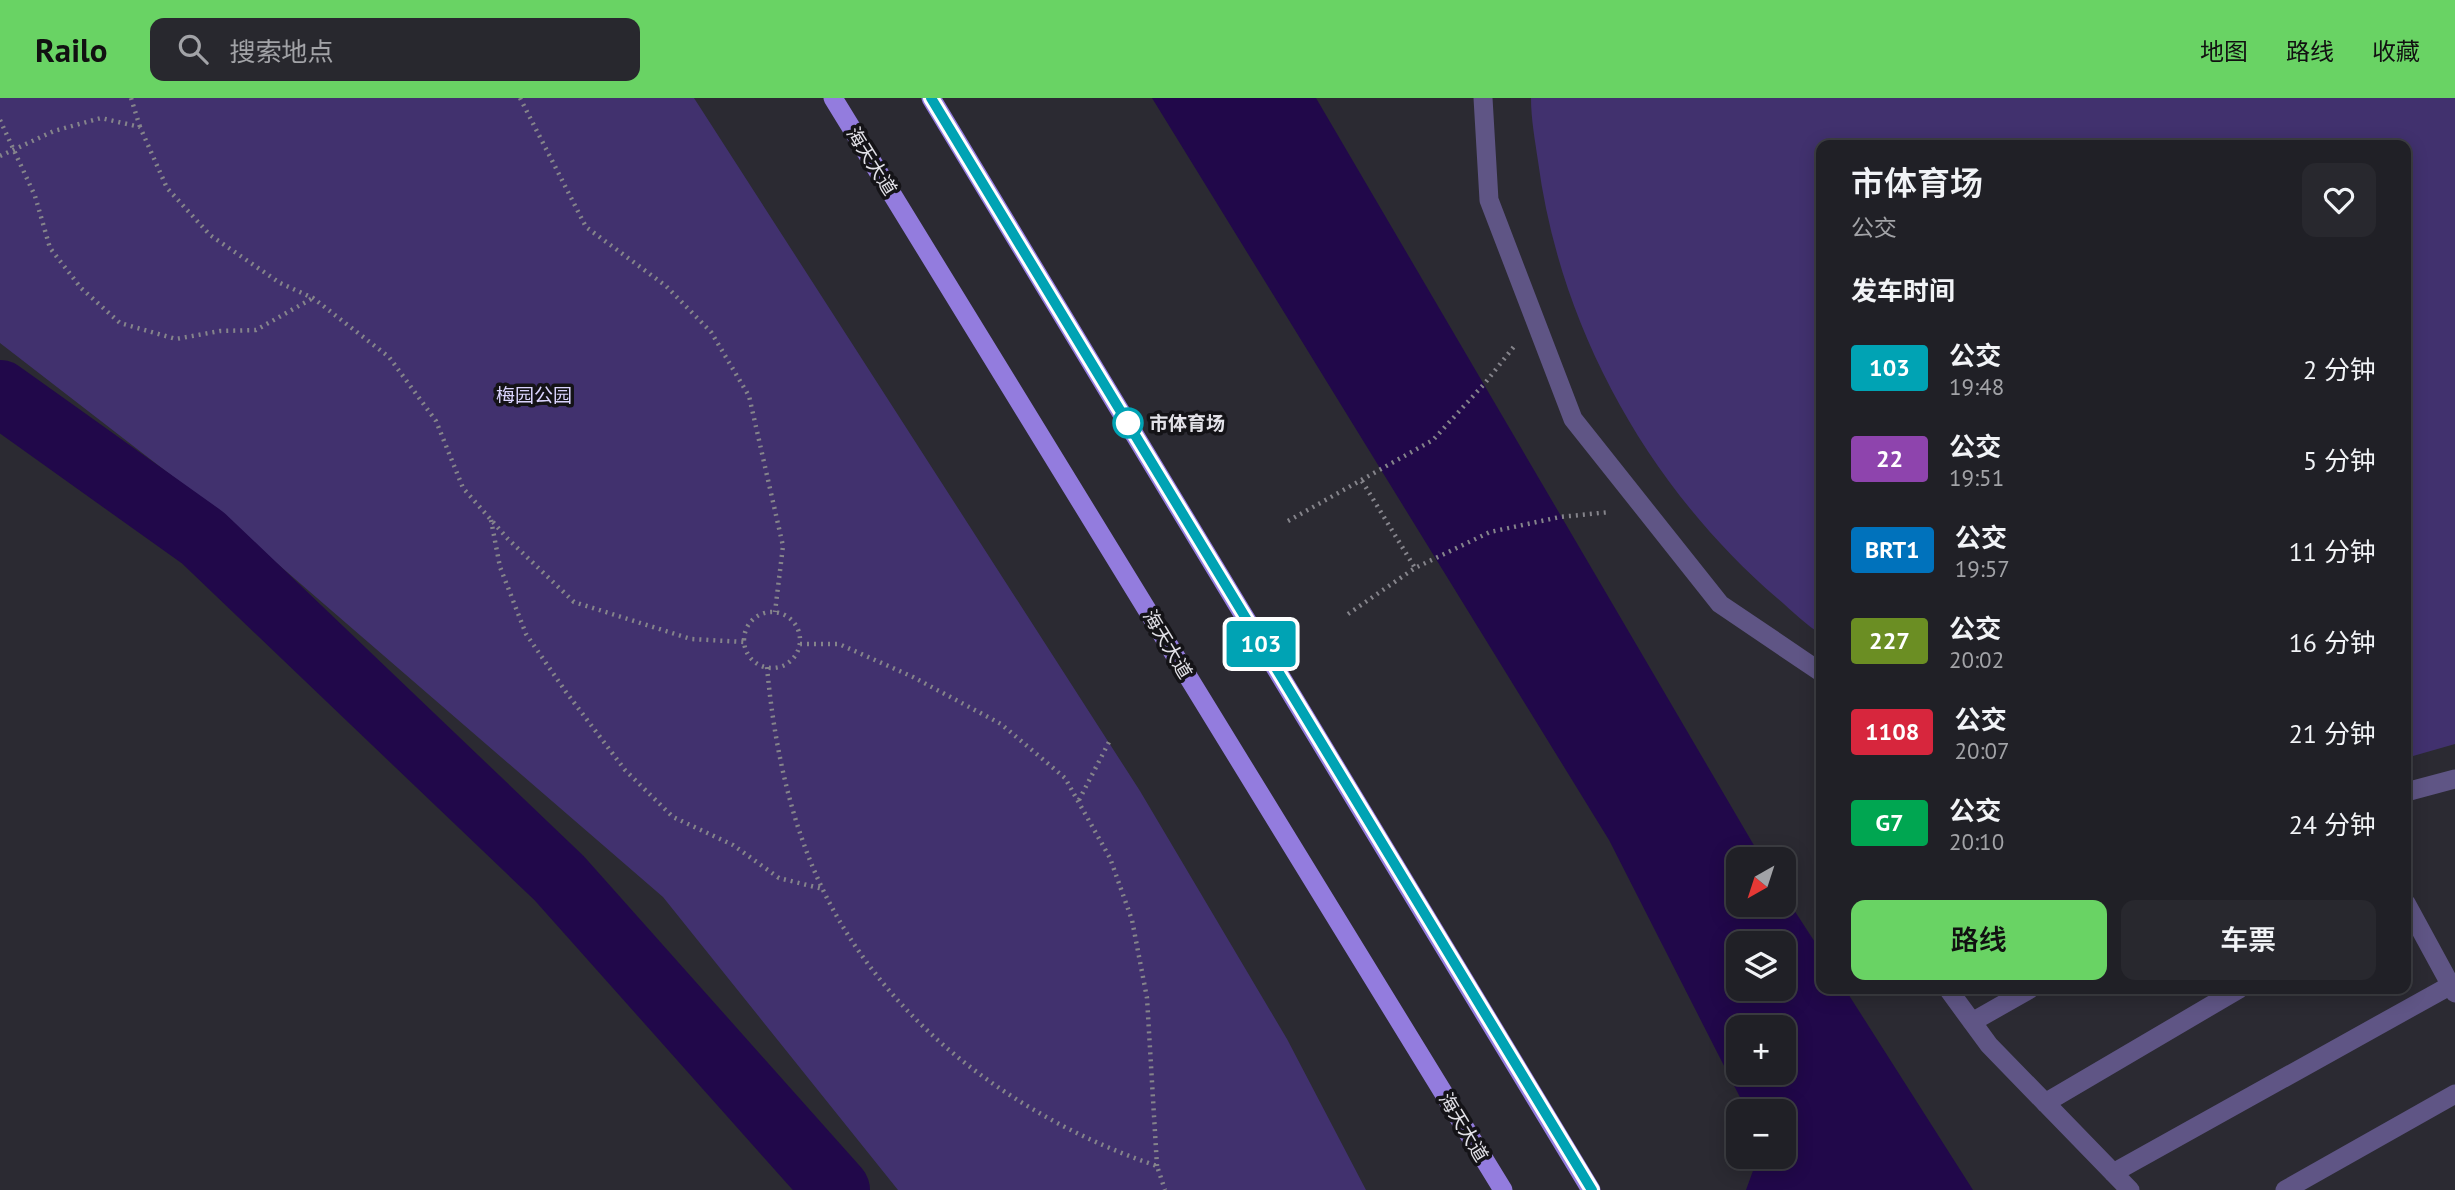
<!DOCTYPE html>
<html lang="zh">
<meta charset="utf-8">
<style>
:root{--surface:#202026;--page:#28282e;--text:#f1f3f6;--muted:#a2a3a7;--line:#3d3e43;--accent:#69d364}
body{margin:0;font-family:"PT Sans","Noto Sans SC",sans-serif;background:var(--page);color:var(--text);height:100vh;display:flex;flex-direction:column;font-size:26px;white-space:nowrap}
*{box-sizing:border-box;margin:0}
p{font-size:23px;color:var(--muted)}
.icon{flex:none;width:38px;height:38px;fill:none;stroke:currentColor;stroke-width:2;stroke-linecap:round;stroke-linejoin:round}
.map{position:relative;flex:1;overflow:hidden}
.drawer{position:absolute;left:1816px;top:42px;width:595px;height:854px;display:flex;flex-direction:column;background:var(--surface);border-radius:14px;box-shadow:0 4px 18px #0003,0 0 0 2px var(--line)}
.drawer>*{flex:none}
.badge{padding:0 14px;border-radius:5px;font-size:24px;line-height:46px}
.needle{width:46px;rotate:219deg}
.controls{position:absolute;left:1726px;top:749px;display:grid;gap:14px}
.controls a{display:grid;place-items:center;width:70px;height:70px;border-radius:14px;background:var(--surface);box-shadow:0 4px 18px #0003,0 0 0 2px var(--line);font-size:35px}
.map>.badge{position:absolute;translate:-50% -50%;box-shadow:0 0 0 4px #fff}
h2{padding:0 35px;font-size:26px;line-height:63px}
.round{display:grid;place-items:center;flex:none;width:74px;height:74px;border-radius:14px;background:var(--page)}
.overview{display:flex;align-items:center;justify-content:space-between;height:119px;padding:0 35px}
h1{font-size:33px;font-weight:600;line-height:52px}
.cta{display:flex;gap:14px;margin-top:auto;padding:14px 35px}
.cta a{flex:1;height:80px;border-radius:14px;background:var(--accent);color:#111;font-size:28px;font-weight:600;line-height:80px;text-align:center}
.cta a+a{background:var(--page);color:var(--text)}
ul{padding:0;list-style:none}
li{display:flex;align-items:center;gap:21px;height:91px;padding:0 35px}
li div{flex:1}
li b{display:block;font-size:26px}
li em{font-style:normal}
li .badge{min-width:77px;font-weight:700;text-align:center}
header{display:flex;align-items:center;gap:42px;box-sizing:border-box;height:98px;padding:0 35px;background:var(--accent);color:#111}
header strong{font-size:33px}
nav{display:flex;gap:38px;margin-inline-start:auto;font-size:24px}
.search{width:490px;height:63px;background:var(--page);display:flex;align-items:center;gap:18px;box-sizing:border-box;padding:0 24px;border-radius:14px;color:var(--muted);font-size:26px}
.map>svg:first-child{display:block}
.green{fill:#41316e}
.water{fill:#21084a;fill-rule:evenodd}
.lines{fill:none;stroke-linecap:round;stroke-linejoin:round}
.river{stroke:#21084a;stroke-width:66}
.path{stroke:#85848b;stroke-width:4.5;stroke-dasharray:2 5;stroke-linecap:butt}
.minor{stroke:#5f5585;stroke-width:19}
.primary{stroke:#937cde;stroke-width:19}
.line-casing{stroke:#fff;stroke-width:16}
.line{stroke:#00a3b4;stroke-width:10}
.stop-dot{fill:#fff;stroke:#00a3b4;stroke-width:3.5}
.labels{text-anchor:middle;stroke-width:7;stroke-linejoin:round;paint-order:stroke}
.street-label{font-size:19px;fill:#e3e2e8;stroke:#141317}
.park-label{font-size:19px;fill:#dbd5fe;stroke:#141317}
.stop-label{font-size:19px;font-weight:bold;fill:#e3e2e8;stroke:#141317;text-anchor:start}
</style>
<header>
<strong>Railo</strong>
<div class="search"><svg class="icon" aria-label="search" viewBox="0 0 24 24"><circle cx="10" cy="10" r="6"/><path d="M15 15l6 6"/></svg>搜索地点</div>
<nav><a>地图</a><a>路线</a><a>收藏</a></nav>
</header>
<div class="map">
<svg width="2455" height="1092" viewBox="0 0 2455 1092">
<rect width="100%" height="100%" fill="#2b2a32"/>
<!-- green -->
<path class="green" d="M0,0h694l446,693 147,248 79,151h-468l-235,-293 -456,-394 -207,-160z
M1531,0h924v646l-49,14v-613h-584v490c-16,-10 -30,-24 -45,-37 -128,-110 -217,-269 -239,-437 -3,-21 -7,-42 -7,-63z"/>
<!-- water -->
<path class="water" d="M1152,0h164l446,761h-24v46h45v-12l39,60v36h23l128,201h-227l12,-33h25v-46h-36l-138,-271zM1738,845h45v46h-45zM1738,929h45v46h-45z"/>
<g class="lines">
<!-- river -->
<path class="river" d="M0,295l203,145 356,340 278,312"/>
<!-- path -->
<path class="path" d="M131,0l9,29
M520,0l66,129 80,59 45,46 38,64 34,150 -8,66
M0,22l35,76 15,52 31,40 39,35 56,16 44,-8 36,-1 57,-32
M0,58l54,-25 47,-13 39,9 27,61 43,47 70,48 33,15 76,59 47,64 27,67 45,51 66,63 117,37 53,3
M1362,383l53,87
M491,422l9,47 26,67 40,58 59,78 48,47 60,28 46,33 44,11
M1288,423l145,-81 52,-57 31,-39
M744 542a28 28 0 1 1 56 0a28 28 0 1 1-56 0Z
M1348,516l67,-46 75,-36 70,-15 50,-5
M800,546h39l74,33 88,47 64,54 45,80 22,62 15,78 10,168
M767,569c7,78 24,160 60,231 66,130 194,222 330,268l8,24
M1079,702l30,-58"/>
<!-- minor -->
<path class="minor" d="M1483,0l6,102 84,219 147,185 102,69
M2406,694l49,-13
M2406,805l49,90
M1948,891l41,56 141,145
M1972,924l58,-33
M2045,1005l194,-114
M2113,1075l338,-188
M2285,1092l170,-96"/>
<!-- primary -->
<path class="primary" d="M833,0l670,1092
M931,0l660,1092"/>
</g>
<g class="lines">
<defs>
<path id="line" d="M931,0l661,1092"/>
</defs>
<!-- line casing -->
<use href="#line" class="line-casing"/>
<!-- line -->
<use href="#line" class="line"/>
</g>
<!-- markers -->
<circle class="stop-dot" cx="1128" cy="325" r="14"/>
<g class="labels">
<!-- street labels -->
<g class="street-label">
<text transform="translate(872 63) rotate(58)" y="7">海天大道</text>
<text transform="translate(1168 546) rotate(59)" y="7">海天大道</text>
<text transform="translate(1464 1029) rotate(59)" y="7">海天大道</text>
</g>
<!-- park labels -->
<g class="park-label">
<text x="534" y="304">梅园公园</text>
</g>
<!-- stop labels -->
<g class="stop-label">
<text x="1149" y="332">市体育场</text>
</g>
</g>
</svg>
<div class="controls">
<a><svg class="needle" viewBox="-14 -14 28 28"><path d="M0-13l5 13h-10z" fill="#e53935"/><path d="M0 13l5-13h-10z" fill="#a2a3a7"/></svg></a>
<a><svg class="icon" aria-label="layers" viewBox="0 0 24 24"><path d="M12 4l9 5-9 5-9-5zM3 14l9 5 9-5"/></svg></a>
<a>+</a>
<a>−</a>
</div>
<b class="badge" style="left:1261px;top:546px;background:#00a3b4;color:#fff">103</b>
<section class="drawer">
<div class="overview"><div><h1>市体育场</h1><p>公交</p></div><a class="round"><svg class="icon" aria-label="heart" viewBox="0 0 24 24"><path d="M12 20l-8-8c-3-5 5-10 8-4 3-6 11-1 8 4z"/></svg></a></div>
<h2>发车时间</h2>
<ul>
<li><span class="badge" style="background:#00a3b4;color:#fff">103</span><div><b>公交</b><p>19:48</p></div><em>2 分钟</em></li>
<li><span class="badge" style="background:#8e44ad;color:#fff">22</span><div><b>公交</b><p>19:51</p></div><em>5 分钟</em></li>
<li><span class="badge" style="background:#0072bc;color:#fff">BRT1</span><div><b>公交</b><p>19:57</p></div><em>11 分钟</em></li>
<li><span class="badge" style="background:#6b8e23;color:#fff">227</span><div><b>公交</b><p>20:02</p></div><em>16 分钟</em></li>
<li><span class="badge" style="background:#d7263d;color:#fff">1108</span><div><b>公交</b><p>20:07</p></div><em>21 分钟</em></li>
<li><span class="badge" style="background:#00a651;color:#fff">G7</span><div><b>公交</b><p>20:10</p></div><em>24 分钟</em></li>
</ul>
<div class="cta"><a>路线</a><a>车票</a></div>
</section>
</div>
